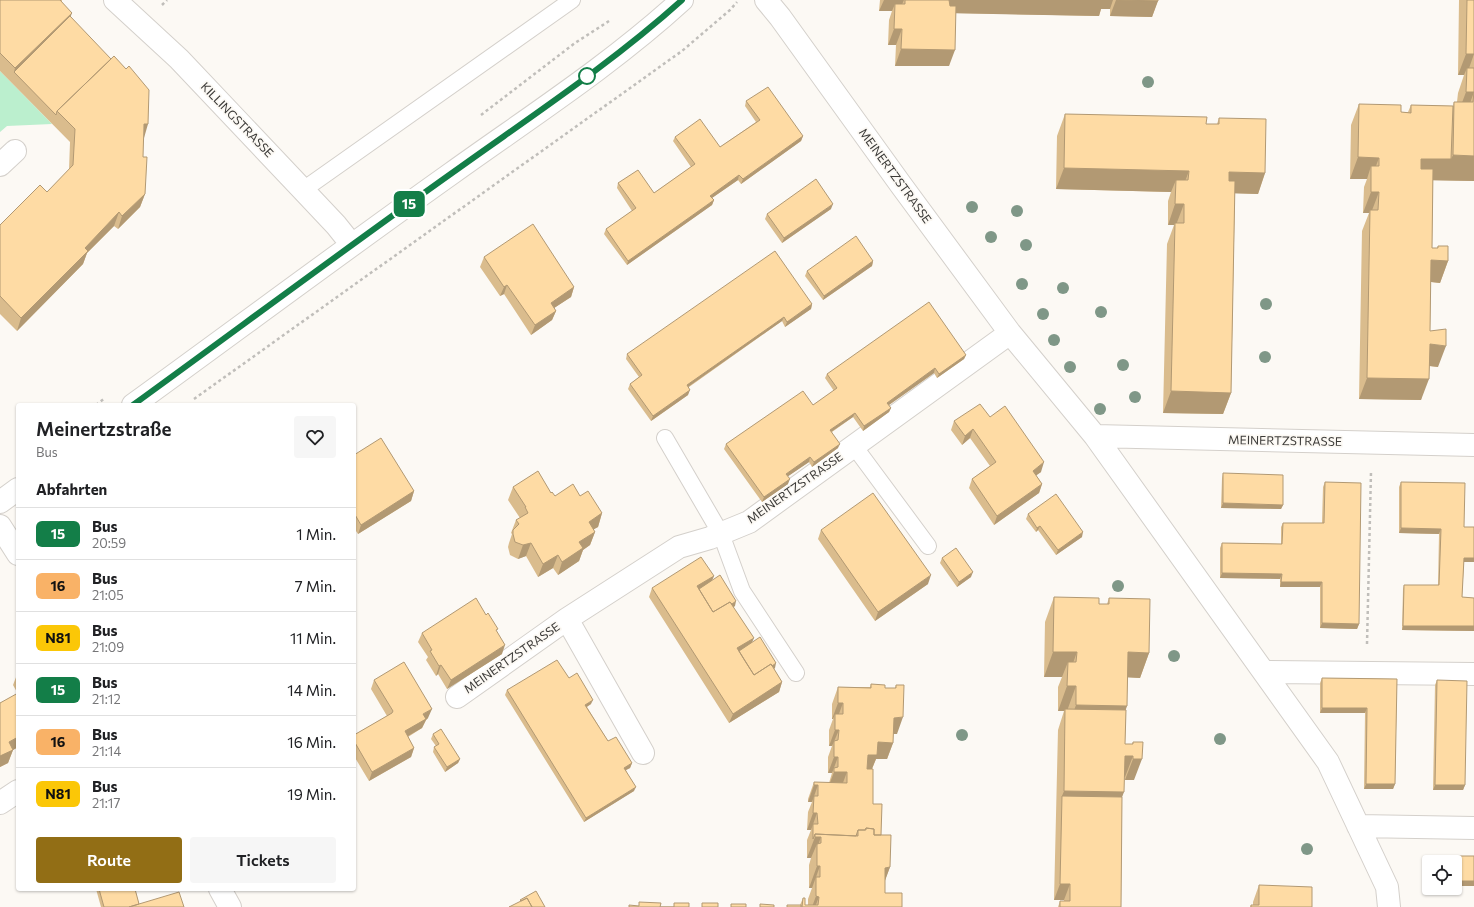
<!DOCTYPE html>
<html lang="de">
<meta charset="utf-8">
<style>
:root{--surface:#fff;--page:#f6f6f6;--text:#202124;--muted:#757577;--line:#e0e0e0;--accent:#926e15}
body{margin:0;font-family:Commissioner,sans-serif;background:var(--page);color:var(--text);height:100vh;display:flex;flex-direction:column;font-size:15px;white-space:nowrap}
*{box-sizing:border-box;margin:0}
p{font-size:13px;color:var(--muted)}
.icon{flex:none;width:22px;height:22px;fill:none;stroke:currentColor;stroke-width:2;stroke-linecap:round;stroke-linejoin:round}
.map{position:relative;flex:1;overflow:hidden}
.details{position:absolute;left:16px;top:403px;width:340px;height:488px;display:flex;flex-direction:column;background:var(--surface);border-radius:4px;box-shadow:0 1px 3px #0004}
.details>*{flex:none}
.badge{padding:0 8px;border-radius:6px;font-size:14px;line-height:26px}
.controls{position:absolute;left:1422px;top:855px;display:grid;gap:8px}
.controls a{display:grid;place-items:center;width:40px;height:40px;border-radius:4px;background:var(--surface);box-shadow:0 1px 3px #0004;font-size:20px}
.map>.badge{position:absolute;translate:-50% -50%;box-shadow:0 0 0 2px #fff}
h2{padding:0 20px;font-size:15px;line-height:36px}
.round{display:grid;place-items:center;flex:none;width:42px;height:42px;border-radius:4px;background:var(--page)}
.overview{display:flex;align-items:center;justify-content:space-between;height:68px;padding:0 20px}
h1{font-size:19px;font-weight:600;line-height:30px}
.action{display:flex;gap:8px;margin-top:auto;padding:8px 20px}
.action a{flex:1;height:46px;border-radius:4px;background:var(--accent);color:#fff;font-size:16px;font-weight:600;line-height:46px;text-align:center}
.action a+a{background:var(--page);color:var(--text)}
ul{padding:0;list-style:none}
li{display:flex;align-items:center;gap:12px;height:52px;padding:0 20px;border-top:1px solid var(--line)}
li div{flex:1}
li b{display:block;font-size:15px}
li em{font-style:normal}
li .badge{min-width:44px;font-weight:700;text-align:center}
.map>svg:first-child{display:block}
.green{fill:#bbefce}
.lines{fill:none;stroke-linecap:round;stroke-linejoin:round}
.service-casing{stroke:#d4d0cb;stroke-width:18}
.pedestrian-casing{stroke:#d4d0cb;stroke-width:24}
.minor-casing{stroke:#d4d0cb;stroke-width:24}
.path{stroke:#c0beba;stroke-width:2.5;stroke-dasharray:3 3;stroke-linecap:butt}
.service{stroke:#fff;stroke-width:16}
.pedestrian{stroke:#fff;stroke-width:22}
.minor{stroke:#fff;stroke-width:22}
.tree{fill:#7f9787}
.wall{fill:#dabc8d}
.shaded-wall{fill:#b29973}
.building{fill:#fedba4;stroke:#b29973}
.line-casing{stroke:#fff;stroke-width:9}
.line{stroke:#137e48;stroke-width:6}
.stop-dot{fill:#fff;stroke:#137e48;stroke-width:2}
.labels{text-anchor:middle;stroke-width:3.5;stroke-linejoin:round;paint-order:stroke}
.street-label{font-size:12px;fill:#3c3b39;stroke:#fcf9f4}
</style>
<div class="map">
<svg width="1474" height="907" viewBox="0 0 1474 907">
<rect width="100%" height="100%" fill="#fcf9f4"/>
<!-- green -->
<path class="green" d="M0,71l52,53 -45,2 -7,6z"/>
<g class="lines">
<defs>
<path id="service" d="M303,190l269,-190
M665,438l56,96 21,57 54,82
M854,446l74,100"/>
<path id="pedestrian" d="M0,165l15,-14"/>
<path id="minor" d="M115,0l64,59 124,131 33,35 16,20
M766,0l14,17 121,168 109,148 85,103 233,326 59,125 2,20
M133,405c106,-77 212,-156 319,-232 78,-56 159,-108 230,-173
M1095,436l379,9
M0,502l18,-13
M0,526l18,28
M1264,672l210,2
M457,697l110,-78
M643,753l-76,-134 112,-72 31,-9 39,-16 261,-189
M0,803l18,-12
M1358,826l116,2
M220,889l10,18"/>
</defs>
<!-- service casing -->
<use href="#service" class="service-casing"/>
<!-- pedestrian casing -->
<use href="#pedestrian" class="pedestrian-casing"/>
<!-- minor casing -->
<use href="#minor" class="minor-casing"/>
<!-- path -->
<path class="path" d="M162,5l5,-5
M481,115l94,-72 34,-22
M194,399l488,-348 48,-41 7,-8
M96,405l9,-7
M1367,644l4,-172"/>
<!-- service -->
<use href="#service" class="service"/>
<!-- pedestrian -->
<use href="#pedestrian" class="pedestrian"/>
<!-- minor -->
<use href="#minor" class="minor"/>
</g>
<!-- trees -->
<g class="tree">
<circle cx="1148" cy="82" r="6"/>
<circle cx="972" cy="207" r="6"/>
<circle cx="1017" cy="211" r="6"/>
<circle cx="991" cy="237" r="6"/>
<circle cx="1026" cy="245" r="6"/>
<circle cx="1022" cy="284" r="6"/>
<circle cx="1063" cy="288" r="6"/>
<circle cx="1266" cy="304" r="6"/>
<circle cx="1101" cy="312" r="6"/>
<circle cx="1043" cy="314" r="6"/>
<circle cx="1054" cy="340" r="6"/>
<circle cx="1265" cy="357" r="6"/>
<circle cx="1123" cy="365" r="6"/>
<circle cx="1070" cy="367" r="6"/>
<circle cx="1135" cy="397" r="6"/>
<circle cx="1100" cy="409" r="6"/>
<circle cx="1118" cy="586" r="6"/>
<circle cx="1174" cy="656" r="6"/>
<circle cx="962" cy="735" r="6"/>
<circle cx="1220" cy="739" r="6"/>
<circle cx="1307" cy="849" r="6"/>
</g>
<!-- wall -->
<path class="wall" d="M0,0h62v2l8,14 73,122v19l2,37 -5,13 -22,22 -4,-3 -27,27 -4,11 -66,67 -17,-17v-89l47,-33 22,-22 1,-28 -70,-71z
M880,0h278l-6,17 -42,-1v-7h-9l-2,7 -143,-3 -7,53h-54l1,-21h-8l1,-25 3,-9h-13z
M1459,0h15v181l-41,-1 -1,68h5l1,-2 10,15 -8,22 -9,-1 -1,49 8,36 -9,-1 -8,34 -62,-1 3,-168 7,-18h-6l1,-26 3,-8h-17l1,-54 8,-21 42,8h7l3,-7 42,1 1,-4h3l1,-9 6,-18h-6z
M746,101l57,35 -2,5 -60,43 -3,-4 -26,18 2,2 -2,5 -85,60 -23,-31 2,-5 26,-18 -15,-23 1,-5 36,10 37,-26 -18,-26 2,-4 45,10 36,-25 -11,-16z
M1065,114l141,10h11l2,-6 46,55 -7,21 -23,-1 -4,200 -8,21 -60,-1 4,-169 7,-19h-6v-24l3,-9 -115,-3 1,-53z
M831,209l-49,34 -17,-24 2,-5z
M484,257l90,30 -3,10 -17,11 2,3 -4,9 -21,15 -27,-41 -4,2 -20,-29z
M873,261l-1,5 -49,34 -18,-24 2,-5z
M812,304l-1,5 -26,18 -3,-6 -93,66 -1,8 -37,26 -23,-32 2,-5 9,-7 -13,-18 1,-5z
M966,355l-2,4 -27,19 -3,-5 -45,32 2,3 -2,4 -26,19 -10,-14 -21,15 6,16 -26,19 -3,-5 -21,14v8l-26,18 -38,-53 2,-5 87,-39 21,-14 -9,-13 2,-4z
M990,417l51,55 -5,3 6,9 -3,9 -45,32 -25,-37 3,-9 18,-13 -20,-28 -8,7 -11,-15 3,-9z
M354,455l60,36 -3,10 -53,33 -4,-6z
M1223,473l60,32 -2,4 -60,-1 1,-30z
M1325,482l34,142 -2,5 -37,-1v-41h-40v-8l-60,-1v-30l2,-5 59,1v-17l2,-4h39l1,-36z
M1401,482l63,45h10v35h-10l-2,35 12,1v33l-72,-1 1,-41 1,-4h34l1,-51 -40,-1v-46z
M513,487l38,6 4,3h25l22,17 -4,14 -5,2 2,3 -5,13 -7,5 -4,11 -21,14 -5,-7 -15,9 -12,-21 -8,3 -8,-4 -2,-8 1,-4 3,-9 -1,-1 5,-13 4,-2 -12,-18z
M1028,514l54,23 -26,18 -18,-25 -2,2 -10,-13z
M821,530l107,54 -53,37 -57,-82z
M942,558l29,19 -14,10 -17,-24z
M714,576l-2,4 23,26 -2,1 19,35 23,26 -1,1 8,13 -3,10 -50,31 -80,-126 3,-9z
M1054,597l45,7h8l2,-6 40,55 -9,25 -12,-1 -2,33 -1,34h7l1,-2 1,38h-9v-3h-1l-2,20 -1,110h-63l2,-6h4v-1h-10l4,-170 6,-19h-6v-24l4,-10h-18l1,-55z
M486,615l11,17 5,22 -55,35 -9,-15 -2,2 -10,-16 2,-3 -10,-15 4,-9z
M18,672v75l-5,3 -5,13 -8,4v-64l18,-9 -5,-9z
M1322,678l75,1 -2,105 -2,5h-29l1,-76h-45v-30z
M374,680l54,38 -2,2 -4,8 -14,9 6,11 -3,9 -42,24 -15,-25v-21l33,-19 -16,-27z
M1437,680l28,105 -2,5h-30l2,-105z
M871,684l14,4h10l1,-3 1,49h-4v9l-6,16h-11l-4,10 1,35 17,63 -5,13v13l17,14h-115v-2h13l3,-7 2,7h3v-6l4,-11h-3v-23l2,-7h-4v-18l4,-10h-4l1,-18 4,-10h-4v-3l6,-17 15,1 3,-10h-4v-16l4,-11h-3v-16l4,-11h-1v-15l6,-17h32z
M507,690l84,14 -4,3 21,34 24,22 -2,5 -4,2 8,21 -50,31 -79,-127z
M433,734l27,25 -2,4 -13,9 -12,-20 1,-5 2,-1 -5,-7z
M1456,856h18v30h-19v-24h-1v-2z
M1259,885l53,22h-62l1,-2h2v-3z
M96,889h39l4,15 45,3h-83z"/>
<!-- shaded-wall -->
<path class="shaded-wall" d="M884,0h20l-5,11 -4,-7 -3,7h-13z
M948,0h165l-3,9h-9l-2,7 -156,-3z
M1116,0l42,1 -6,16 -42,-1z
M72,13l-5,13 -53,46 1,-4z
M894,29h8l-6,16h-8z
M901,49l54,1 -6,16h-54z
M1466,54h8l-7,20v-6l-3,7h-6z
M1466,92h8l-9,25 -8,-1z
M144,124h4l-4,14z
M803,136l-2,5 -60,43 2,-5z
M1453,155l21,1v25l-60,-1 7,-21h30z
M1358,157l21,1 -8,21v-13l-4,13h-17z
M1064,168l125,3 -8,21 -5,-12 -5,12 -115,-3z
M1229,172l36,1 -7,21 -37,-1z
M739,175l-1,5 -29,20 1,-4z
M1371,192h8l-8,21 -1,-3 -1,3h-6z
M145,194l-5,13 -22,22 4,-13z
M714,200l-2,5 -85,60 1,-4z
M833,204l-2,5 -49,34 2,-5z
M1175,204h9l-8,21 -1,-2 -1,2h-6z
M119,212l-5,14 -27,27 -4,11 -66,67 4,-13 64,-70z
M1431,260l17,1 -8,22 -17,-2z
M873,261l-1,5 -49,34 1,-4z
M507,285l-3,9 -4,2 4,-9z
M574,287l-3,10 -23,15 3,-9z
M812,304l-1,5 -26,18 2,-5z
M556,311l-4,9 -21,15 4,-10z
M784,317l-2,4 -97,68 2,-4z
M1430,344l16,2 -8,21 -16,-2z
M966,355l-2,4 -27,19 2,-4z
M935,368l-1,5 -48,34 1,-4z
M1367,378l62,1 -8,21 -62,-1z
M690,390l-2,5 -37,26 2,-5z
M1171,391l60,2 -8,21 -60,-1z
M891,408l-2,4 -26,19 1,-5z
M855,413l-2,4 -25,17 2,-4z
M973,429l-3,9 -8,7 3,-9z
M840,444l-2,4 -26,19 2,-5z
M810,457l-1,5 -25,17 2,-5z
M1044,462l-3,10 -11,8 3,-9z
M790,479l-2,5 -26,18 2,-5z
M1042,484l-3,9 -45,32 3,-9z
M414,491l-3,10 -53,33 3,-9z
M1223,503l60,2 -2,4 -60,-1z
M602,513l-4,14 -14,8 5,-13z
M1040,526l-2,4 -2,2 1,-4z
M1401,528l40,1 -2,5 -40,-1z
M595,532l-5,13 -7,5 -4,11 -21,14 4,-13 17,-20z
M1083,532l-1,5 -26,18 2,-5z
M531,543l-5,13 -8,3 5,-14z
M558,555l-5,13 -15,9 5,-13z
M1464,558h10v4h-12z
M973,572l-2,5 -14,10 2,-5z
M1222,573l60,1 -2,5 -60,-1z
M931,575l-3,9 -53,37 3,-9z
M714,576l-4,9 -15,6 2,-5z
M1281,582h41l-2,5h-40z
M736,601l-1,5 -25,16 2,-5z
M1322,623l37,1 -2,5 -37,-1z
M1403,626h71v5l-72,-1z
M754,638l-4,9 -14,6 1,-5z
M505,645l-3,9 -55,35 4,-9z
M1053,652h24l-9,25v-15l-6,15h-18z
M1128,652l21,1 -9,25 -21,-1z
M776,663l-1,5 -24,16 1,-5z
M441,665l-3,9 -2,2 3,-10z
M782,682l-3,10 -50,31 4,-9z
M1067,686h9l-9,25 -2,-2 -1,2h-6z
M593,700l-2,4 -8,5 2,-4z
M838,703h5l-6,16 -2,-5 -2,5h-1z
M1076,705l51,1 -9,25 -51,-1z
M1322,708h45l-2,5h-45z
M432,709l-4,9 -2,2 -4,8 -21,12 4,-9 18,-17z
M903,717l-6,17h-9l6,-16z
M835,730h4l-7,16h-3z
M18,737v10l-5,3 -5,13 -8,4v-11l9,-14z
M878,742l15,1 -6,16h-11l-5,12h-9l6,-16z
M414,748l-3,9 -42,24 3,-9z
M1125,756h8l-8,21h-8z
M834,757h4l-6,16h-4z
M460,759l-2,4 -13,9 2,-5z
M1133,759h9l-8,21h-9z
M632,763l-2,5 -8,4 2,-4z
M834,772h13l-6,16h-13z
M1366,784h29l-2,5h-29z
M814,785h4l-6,17h-4z
M1435,785h30l-2,5h-30z
M636,787l-2,4 -50,31 2,-4z
M1064,791l60,1 -8,21 -54,-17z
M813,813h4l-6,17h-4z
M815,837h6l-4,11v-4l-6,14h-4z
M817,866h3l-8,22h-3z
M890,867l-8,22 3,-21z
M1456,881h18v5h-19z
M1060,884h10l-6,16h-10z
M816,896l3,1 -4,10h-3z"/>
<!-- building -->
<path class="building" d="M0,0h60l12,13 -57,55 -15,-15z
M905,0h44l1,6h6l-1,44 -54,-1 1,-20h-8l1,-25h10z
M1119,0h39v1z
M1467,0h7v54h-8z
M70,16l41,43 -54,52 -1,4 -42,-43z
M114,56l12,13 3,-3 20,24 -1,34h-4l-1,33h4l-2,37 -23,22 -3,-4 -34,36 3,3 -67,67 -21,-22v-71l40,-40 7,7 26,-27 2,-36 -18,-18z
M1467,68h7v88l-21,-1 1,-53h19l1,-10h-8z
M768,87l35,49 -60,43 -4,-4 -29,21 4,4 -86,61 -22,-32 30,-21 -18,-25 20,-13 16,23 41,-29 -20,-27 25,-18 20,28 40,-27 -14,-19z
M1359,104l42,1v7l10,1v-8l42,1 -2,53h-30v10h12l-1,79h6v-2h10v15l-17,-1 -1,71 16,-2v17l-16,-2 -1,35 -62,-1 3,-168h8l1,-18h-8v-26h8v-8l-21,-1z
M1065,114l142,3 -1,7h13v-6l47,1 -1,54 -36,-1v9h6l-4,212 -60,-2 4,-168h9v-19h-9l1,-24h12l1,-9 -125,-3z
M816,179l17,25 -49,34 -17,-24z
M533,224l41,63 -23,16 5,8 -21,14 -28,-40 -3,2 -20,-30z
M856,236l17,25 -49,35 -17,-25z
M775,251l37,53 -25,18 -3,-5 -97,68 3,5 -37,26 -23,-32 12,-9 -15,-21z
M929,302l37,53 -27,19 -4,-6 -48,35 4,5 -27,18 -9,-13 -25,17 10,14 -26,18 -4,-5 -24,17 4,5 -26,18 -38,-53 77,-53 10,14 24,-17 -10,-14z
M980,404l10,13 15,-11 39,56 -11,9 9,13 -45,32 -25,-37 24,-17 -23,-33 -8,7 -11,-15z
M381,438l33,53 -53,34 -7,-12v-58z
M538,471l13,22 1,-1 3,4 18,-12 7,12 8,-5 14,22 -13,9 6,10 -16,10 4,6 -21,14 -4,-7 -15,9 -12,-21 -8,2 -8,-3 -2,-8v-4l6,-6 -3,-4 12,-7 -3,-6h1l-13,-20z
M1223,473l60,2v30l-60,-2z
M1325,482l36,1 -2,141 -37,-1v-41h-41l1,-8 -60,-1v-30l60,1 1,-21h41z
M1401,482l64,1 -1,44h10v31h-10l-2,39 12,1v28h-71l1,-41h35l2,-56 -40,-1z
M873,493l58,82 -53,37 -57,-82z
M1056,494l27,38 -25,18 -18,-24 -3,2 -9,-14z
M956,548l17,24 -14,10 -17,-24z
M701,557l13,19 -17,10 16,26 17,-10 24,36 -17,10 8,13 9,14 17,-11 11,18 -49,32 -81,-126z
M720,575l16,26 -4,3 -2,-2 -17,10 -14,-23z
M1054,597l45,1v6h10v-6l41,1 -1,54 -21,-1 -1,54 -51,-1v-19h-9l1,-24h8l1,-10h-24z
M476,598l10,17 2,-2 10,16 -2,1 9,15 -54,35 -10,-15 -2,1 -9,-15 2,-1 -10,-17z
M760,637l16,26 -4,3 -1,-2 -17,11 -15,-24z
M557,660l12,18 8,-5 16,27 -8,5 23,36 8,-4 16,26 -8,5 12,19 -50,31 -79,-128z
M404,662l28,47 -9,5 3,5 -21,12 9,17 -42,24 -18,-31v-6l38,-22 1,-2 -19,-31z
M1322,678l75,1 -2,105h-29l1,-76h-45z
M1437,680l30,1 -2,104h-30z
M871,684l14,1v3h11v-3h8l-1,32 -9,1 -1,25 -15,-1 -1,13h-9l-1,14h6v35h9l-1,31h-7v-6l-8,-1 -1,2h-7l-2,6 -41,-2 -2,5v-15h5l-1,-11h-4l1,-17h4v-11h-4v-3l33,1v-11h-13v-4l4,-1v-10h-4v-16l4,-1 1,-10h-4v-16h8v-11h-5v-16l33,1z
M18,693v44l-9,5 4,8 -13,6v-53z
M1065,709l61,1 -1,34h8v-2h10l-1,17h-9v-3h-8l-1,36 -60,-1z
M441,729l19,30 -13,8 -13,-20 5,-3 -6,-10z
M1062,796l60,1 -1,110h-61v-6h10v-17h-10z
M866,828l8,1v6h17l-1,32 -5,1v25h17v14h-100l1,-9h2v7h13l1,-8 -3,-1v-19h4v-11h-3v-22l4,-1v-6h-6v-3l43,2v-6h8z
M1456,856h18v25h-18z
M1259,885l53,2v20h-61v-2h8z
M99,889h36l4,15 -10,3h-25z
M536,891l9,16h-13l-5,-9 -6,3 -1,-1z
M179,892l5,15h-55z
M527,898l5,9h-23z
M639,902l22,1 -1,4h14v-4h15v4h-60v-2l10,1z
M702,903h16v4h-16z
M731,904h15v3h-15z
M760,904l14,1v2h-14z
M787,905h14v2h-14z"/>
<g class="lines">
<defs>
<path id="line" d="M133,405c106,-77 212,-156 319,-232 78,-56 159,-109 230,-173"/>
</defs>
<!-- line casing -->
<use href="#line" class="line-casing"/>
<!-- line -->
<use href="#line" class="line"/>
</g>
<!-- markers -->
<circle class="stop-dot" cx="587" cy="76" r="8"/>
<g class="labels">
<!-- street labels -->
<g class="street-label">
<text transform="translate(237 120) rotate(46)" y="4">KILLINGSTRASSE</text>
<text transform="translate(895 176) rotate(54)" y="4">MEINERTZSTRASSE</text>
<text transform="translate(1285 441) rotate(1)" y="4">MEINERTZSTRASSE</text>
<text transform="translate(795 488) rotate(-35)" y="4">MEINERTZSTRASSE</text>
<text transform="translate(512 658) rotate(-35)" y="4">MEINERTZSTRASSE</text>
</g>
</g>
</svg>
<div class="controls">
<a><svg class="icon" aria-label="locate" viewBox="0 0 24 24"><circle cx="12" cy="12" r="6"/><path d="M12 2v4M12 18v4M2 12h4M18 12h4"/></svg></a>
</div>
<b class="badge" style="left:409px;top:204px;background:#137e48;color:#fff">15</b>
<section class="details">
<div class="overview"><div><h1>Meinertzstraße</h1><p>Bus</p></div><a class="round"><svg class="icon" aria-label="heart" viewBox="0 0 24 24"><path d="M12 20l-8-8c-3-5 5-10 8-4 3-6 11-1 8 4z"/></svg></a></div>
<h2>Abfahrten</h2>
<ul>
<li><span class="badge" style="background:#137e48;color:#fff">15</span><div><b>Bus</b><p>20:59</p></div><em>1 Min.</em></li>
<li><span class="badge" style="background:#f9b267;color:#111">16</span><div><b>Bus</b><p>21:05</p></div><em>7 Min.</em></li>
<li><span class="badge" style="background:#fbc707;color:#111">N81</span><div><b>Bus</b><p>21:09</p></div><em>11 Min.</em></li>
<li><span class="badge" style="background:#137e48;color:#fff">15</span><div><b>Bus</b><p>21:12</p></div><em>14 Min.</em></li>
<li><span class="badge" style="background:#f9b267;color:#111">16</span><div><b>Bus</b><p>21:14</p></div><em>16 Min.</em></li>
<li><span class="badge" style="background:#fbc707;color:#111">N81</span><div><b>Bus</b><p>21:17</p></div><em>19 Min.</em></li>
</ul>
<div class="action"><a>Route</a><a>Tickets</a></div>
</section>
</div>
